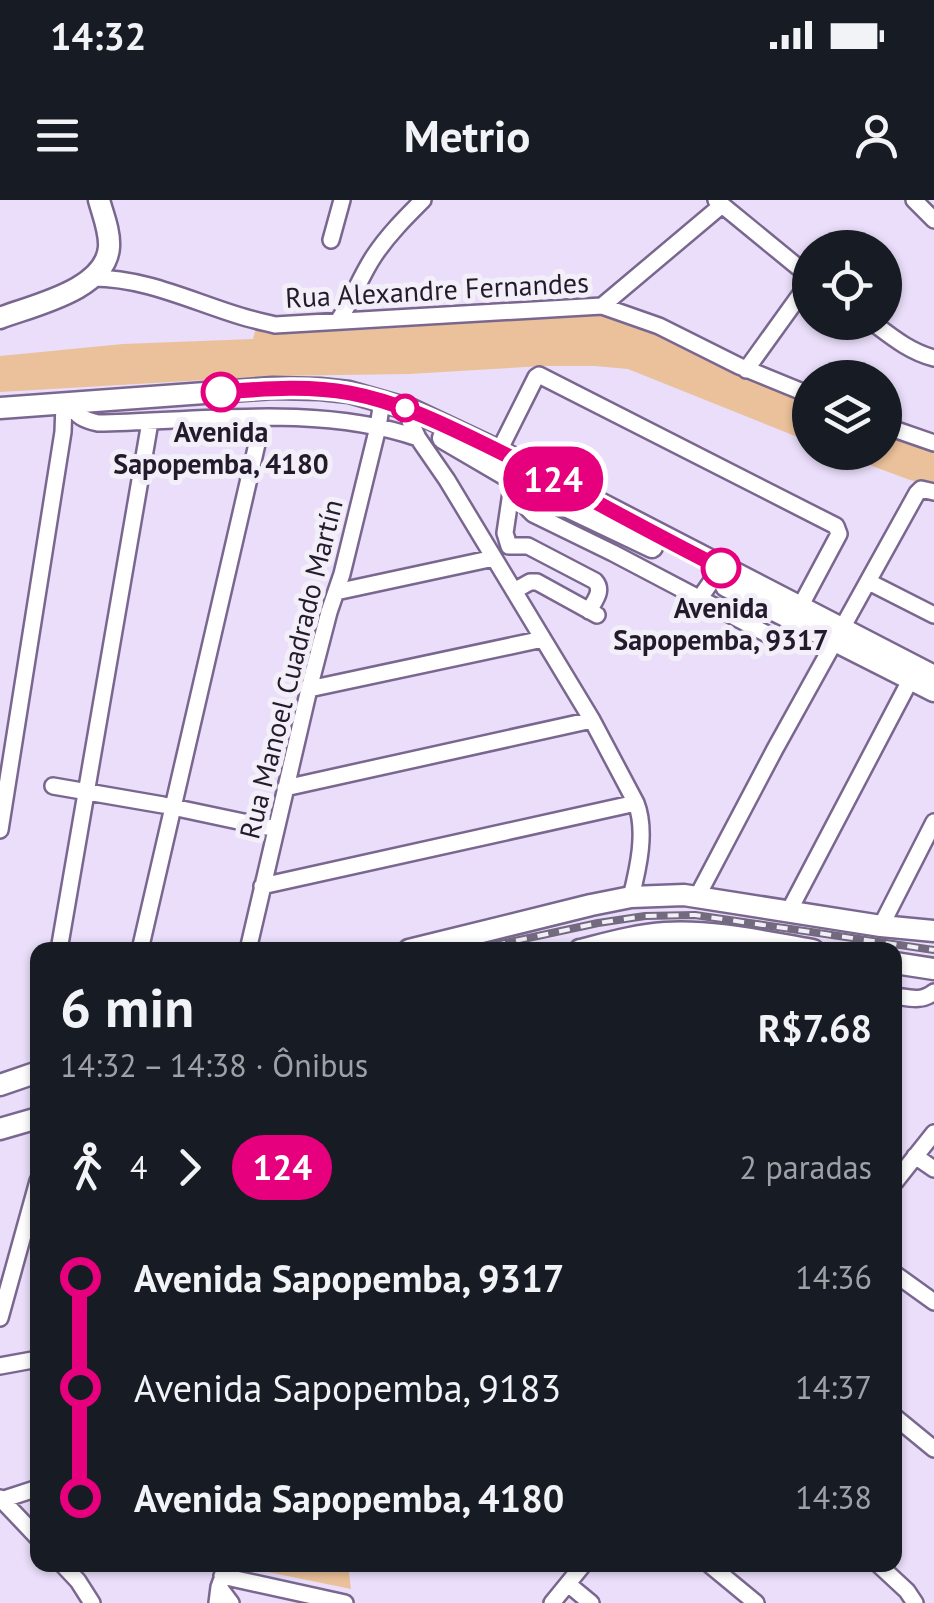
<!DOCTYPE html>
<html lang="pt">
<meta charset="utf-8">
<style>
:root{--surface:#171b24;--page:#242831;--text:#f1f3f6;--muted:#9ea1a6}
body{margin:0;font-family:"PT Sans",sans-serif;background:var(--page);color:var(--text);height:100vh;display:flex;flex-direction:column;font-size:38px;white-space:nowrap}
*{box-sizing:border-box;margin:0}
p{font-size:32px;color:var(--muted)}
.icon{flex:none;width:55px;height:55px;fill:none;stroke:currentColor;stroke-width:2;stroke-linecap:round;stroke-linejoin:round}
.map{position:relative;flex:1;overflow:hidden}
.side{position:absolute;left:30px;top:742px;width:872px;height:630px;display:flex;flex-direction:column;background:var(--surface);border-radius:20px;box-shadow:0 2px 8px #0004}
.side>*{flex:none}
.badge{padding:0 20px;border-radius:32px;font-size:35px;line-height:65px}
.controls{position:absolute;left:792px;top:30px;display:grid;gap:20px}
.controls a{display:grid;place-items:center;width:110px;height:110px;border-radius:50%;background:var(--surface);box-shadow:0 2px 8px #0004;font-size:50px}
.map>.badge{position:absolute;translate:-50% -50%;box-shadow:0 0 0 5px #fff}
.legs{display:flex;align-items:center;gap:15px;height:110px;padding:0 30px;font-size:32px}
.legs p{margin-inline-start:auto}
.headline{display:flex;align-items:center;justify-content:space-between;height:170px;padding:0 30px}
h1{font-size:55px;font-weight:700;line-height:75px}
ul{padding:0 30px;list-style:none}
li{display:flex;align-items:center;gap:35px;height:110px;font-size:38px}
li i{display:grid;place-items:center;width:15px;height:100%;margin:0 12px;background:currentColor}
li i::after{content:'';width:25px;height:25px;margin:-12px;border:8px solid;border-radius:50%;background:var(--surface)}
li p{margin-inline-start:auto}
li:first-child i{background:linear-gradient(#0000 50%,currentColor 0)}
li:last-child i{background:linear-gradient(currentColor 50%,#0000 0)}
.status{display:flex;justify-content:space-between;align-items:center;height:70px;padding:0 50px;background:var(--surface);direction:ltr}
.status svg{height:28px;fill:currentColor}
header{display:flex;justify-content:space-between;align-items:center;height:130px;padding:0 30px;background:var(--surface);font-size:45px;font-weight:700}
.map>svg:first-child{display:block}
.green{fill:#eac19a}
.lines{fill:none;stroke-linecap:round;stroke-linejoin:round}
.minor-casing{stroke:#7a6790;stroke-width:20}
.major-casing{stroke:#7a6790;stroke-width:25}
.minor{stroke:#fff;stroke-width:15}
.major{stroke:#fff;stroke-width:20}
.rail-casing{stroke:#736a7f;stroke-width:8}
.rail{stroke:#f3eff8;stroke-width:4;stroke-dasharray:11;stroke-linecap:butt}
.line-1-casing{stroke:#fff;stroke-width:22}
.line-1{stroke:#e6007e;stroke-width:15}
.stop-1-dot{fill:#fff;stroke:#e6007e;stroke-width:5}
.labels{text-anchor:middle;stroke-width:10;stroke-linejoin:round;paint-order:stroke}
.street-label{font-size:28px;fill:#231b2c;stroke:#f3eff8}
.stop-label{font-size:28px;font-weight:bold;fill:#231b2c;stroke:#f3eff8}
</style>
<div class="status"><b>14:32</b><svg viewBox="0 0 49 12"><path d="M0 12V9h3v3zM5 12V6h3v6zM10 12V3h3v9zM15 12V0h3v12zM26 1h20v11H26zM47 4h2v5h-2z"/></svg></div>
<header><svg class="icon" aria-label="menu" viewBox="0 0 24 24"><path d="M4 6h16M4 12h16M4 18h16"/></svg>Metrio<svg class="icon" aria-label="person" viewBox="0 0 24 24"><circle cx="12" cy="8" r="4"/><path d="M4 21q1-7 8-7t8 7"/></svg></header>
<div class="map">
<svg width="934" height="1403" viewBox="0 0 934 1403">
<rect width="100%" height="100%" fill="#eadefa"/>
<!-- green -->
<path class="green" d="M537,113l81,2 192,81v46l-182,-73 -33,-3h-53l-133,8 -138,2 -271,16v-36l123,-12 130,-5 3,-11c93,9 188,-5 281,-15z
M885,228l49,20v38l-24,-6 -73,-27 48,-1z
M251,1365h97l3,24 -93,-19z"/>
<g class="lines">
<defs>
<path id="minor" d="M716,0l94,77
M914,0l20,20
M331,40l11,-40
M93,78c51,0 96,22 144,37 12,4 26,7 38,10l327,-19 57,20 80,40 71,29
M602,106l120,-101
M338,121c14,-20 22,-44 36,-65 14,-21 31,-38 49,-56
M872,122c20,15 38,30 62,36
M746,170l64,-89
M71,204c5,13 14,16 27,19 103,-2 221,-19 320,15
M410,221l8,17 29,42 145,240 44,83c11,28 2,66 -5,94
M885,226l49,17
M499,251l37,-74 3,-2 297,151 3,8 -39,73
M513,279l-8,54 4,13h19l67,35c9,10 -1,20 -6,30
M525,298l3,11 5,5 80,39 154,81
M869,382l65,33
M514,391l16,-9h7l60,33
M336,392l158,-34
M700,398l13,-19
M309,489l234,-50
M53,586l110,19 113,24
M285,588l307,-68
M0,630l63,-398 1,-28
M262,686l374,-83
M697,697l78,-148 142,-256 4,-4 13,3
M789,711l126,-240
M881,726l53,-104
M693,733l15,17
M59,750l91,-528
M140,750l123,-532
M248,750l61,-261 20,-77 13,-38 36,-147 4,-26
M895,796c15,2 27,6 39,-4
M915,956l19,13
M895,982l39,-49
M895,1074l39,28
M0,1118l38,-137
M0,1166l38,-7
M895,1217l39,32
M0,1298l38,40
M1,1300l37,-12
M63,1365l15,16 14,22
M710,1365l46,38
M879,1365l28,26 8,12
M222,1376l123,27
M568,1384l23,19
M219,1387l12,16
M217,1403l2,-16 8,-22
M552,1403l31,-38"/>
<path id="major" d="M0,118c34,-13 106,-28 109,-71 1,-16 -6,-32 -10,-47
M0,208l273,-20 47,1 29,3 63,18 87,41 435,225
M443,238l87,51 122,58
M726,386l208,105
M409,750l182,-45 40,-8 53,-2 197,31 53,5
M580,750c28,-7 56,-15 85,-17 49,-3 100,9 148,17
M895,763l39,6
M0,885l38,-13
M0,929l38,-11"/>
</defs>
<!-- minor casing -->
<use href="#minor" class="minor-casing"/>
<!-- major casing -->
<use href="#major" class="major-casing"/>
<!-- minor -->
<use href="#minor" class="minor"/>
<!-- major -->
<use href="#major" class="major"/>
<defs>
<path id="rail" d="M473,750l125,-27 47,-7 50,-1 239,35"/>
</defs>
<!-- rail casing -->
<use href="#rail" class="rail-casing"/>
<!-- rail -->
<use href="#rail" class="rail"/>
</g>
<g class="lines">
<defs>
<path id="line-1" d="M221,192c42,-3 86,-7 129,1 48,9 91,30 134,51 80,39 157,84 237,124"/>
</defs>
<!-- line-1 casing -->
<use href="#line-1" class="line-1-casing"/>
<!-- line-1 -->
<use href="#line-1" class="line-1"/>
</g>
<!-- markers -->
<g class="stop-1-dot">
<circle cx="221" cy="192" r="18"/>
<circle cx="405" cy="208" r="12"/>
<circle cx="721" cy="368" r="18"/>
</g>
<g class="labels">
<!-- street labels -->
<g class="street-label">
<text transform="translate(437 90) rotate(-3)" y="10">Rua Alexandre Fernandes</text>
<text transform="translate(291 469) rotate(-76)" y="10">Rua Manoel Cuadrado Martín</text>
</g>
<!-- stop labels -->
<g class="stop-label">
<text x="221" y="242">Avenida<tspan x="221" dy="32">Sapopemba, 4180</tspan></text>
<text x="721" y="418">Avenida<tspan x="721" dy="32">Sapopemba, 9317</tspan></text>
</g>
</g>
</svg>
<div class="controls">
<a><svg class="icon" aria-label="locate" viewBox="0 0 24 24"><circle cx="12" cy="12" r="6"/><path d="M12 2v4M12 18v4M2 12h4M18 12h4"/></svg></a>
<a><svg class="icon" aria-label="layers" viewBox="0 0 24 24"><path d="M12 4l9 5-9 5-9-5zM3 14l9 5 9-5"/></svg></a>
</div>
<b class="badge" style="left:553px;top:279px;background:#e6007e;color:#fff">124</b>
<section class="side">
<div class="headline"><div><h1>6 min</h1><p>14:32 – 14:38 · Ônibus</p></div><b>R$7.68</b></div>
<div class="legs"><svg class="icon" aria-label="walk" viewBox="0 0 24 24"><circle cx="13" cy="4" r="2"/><path d="M13 8l-2 6 4 7M11 14l-3 7M7 12l3-4h3l4 4"/></svg>4<svg class="icon" aria-label="forward" viewBox="0 0 24 24"><path d="M9 5l7 7-7 7"/></svg><b class="badge" style="background:#e6007e;color:#fff">124</b><p>2 paradas</p></div>
<ul>
<li><i style="color:#e6007e"></i><b>Avenida Sapopemba, 9317</b><p>14:36</p></li>
<li><i style="color:#e6007e"></i><span>Avenida Sapopemba, 9183</span><p>14:37</p></li>
<li><i style="color:#e6007e"></i><b>Avenida Sapopemba, 4180</b><p>14:38</p></li>
</ul>
</section>
</div>
